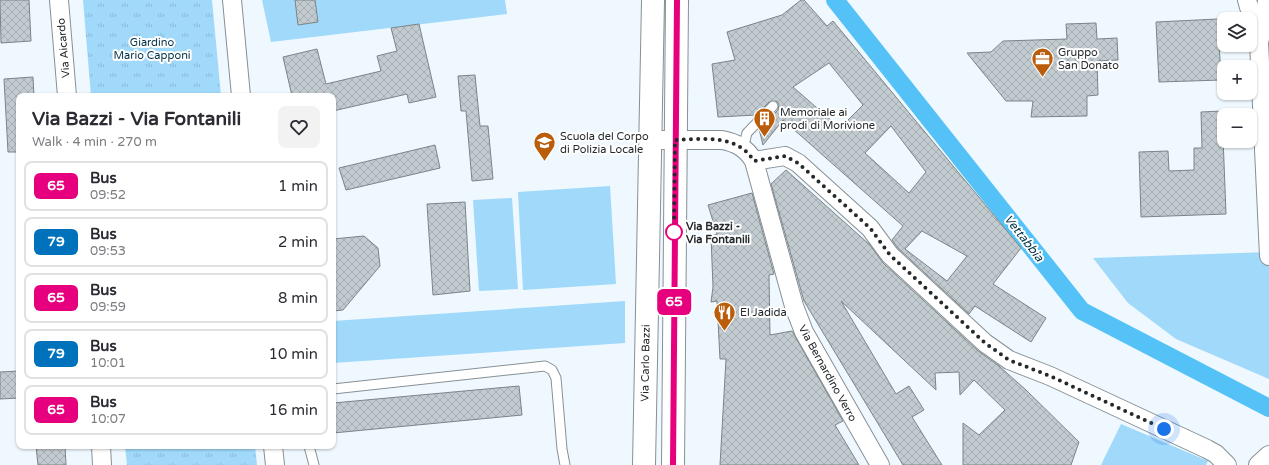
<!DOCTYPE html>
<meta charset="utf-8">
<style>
:root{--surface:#fff;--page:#f2f2f3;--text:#2b2b33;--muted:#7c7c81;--line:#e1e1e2}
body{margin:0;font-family:"Varela Round",sans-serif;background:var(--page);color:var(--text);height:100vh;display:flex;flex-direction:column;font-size:15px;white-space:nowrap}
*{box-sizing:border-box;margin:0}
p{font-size:13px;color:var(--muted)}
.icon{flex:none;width:22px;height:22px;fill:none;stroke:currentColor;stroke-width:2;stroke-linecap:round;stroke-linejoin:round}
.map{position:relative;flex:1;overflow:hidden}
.sheet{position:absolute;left:16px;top:93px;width:320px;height:356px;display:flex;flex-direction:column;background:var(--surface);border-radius:8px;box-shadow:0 1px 3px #0004}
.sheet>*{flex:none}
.badge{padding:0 8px;border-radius:6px;font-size:14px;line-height:26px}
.buttons{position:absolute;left:1217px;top:12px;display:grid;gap:8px}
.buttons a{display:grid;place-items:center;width:40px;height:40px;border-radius:8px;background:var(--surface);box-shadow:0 1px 3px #0004;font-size:20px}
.you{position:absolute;width:20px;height:20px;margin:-10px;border:3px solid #fff;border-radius:50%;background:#1a73e8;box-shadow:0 0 0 6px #1a73e833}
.map>.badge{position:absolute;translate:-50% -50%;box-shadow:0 0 0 2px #fff}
.round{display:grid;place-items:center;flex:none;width:42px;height:42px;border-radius:8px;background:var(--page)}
.overview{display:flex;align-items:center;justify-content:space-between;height:68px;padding:0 16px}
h1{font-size:19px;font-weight:700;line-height:30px}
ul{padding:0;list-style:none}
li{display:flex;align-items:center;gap:12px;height:50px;margin:0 8px 6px;padding:0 8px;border:2px solid var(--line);border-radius:8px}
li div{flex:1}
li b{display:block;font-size:15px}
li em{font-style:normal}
li .badge{min-width:44px;font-weight:700;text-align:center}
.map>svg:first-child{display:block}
.grass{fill:#a0d9f9}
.park{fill:url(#park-tufts)}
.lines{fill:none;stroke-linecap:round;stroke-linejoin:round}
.canal{stroke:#54c2f7;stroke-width:18}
.building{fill:url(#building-cross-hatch);stroke:#7b8488;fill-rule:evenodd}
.lane-casing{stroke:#879095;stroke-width:11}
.street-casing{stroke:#879095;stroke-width:20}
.primary-casing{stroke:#879095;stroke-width:24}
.lane{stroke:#fff;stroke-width:9}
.street{stroke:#fff;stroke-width:18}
.primary{stroke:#fff;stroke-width:22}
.line-casing{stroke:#fff;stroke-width:9}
.line{stroke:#e6007e;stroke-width:6}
.walk{stroke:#25292b;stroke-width:4;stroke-dasharray:0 7.2}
.stop-dot{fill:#fff;stroke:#e6007e;stroke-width:2}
.labels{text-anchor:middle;stroke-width:4;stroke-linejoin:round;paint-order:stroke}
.park-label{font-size:11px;fill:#003146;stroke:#fff}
.street-label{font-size:11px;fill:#25292b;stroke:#fff}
.poi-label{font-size:11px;fill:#25292b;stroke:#fff;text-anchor:start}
.stop-label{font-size:11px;font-weight:bold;fill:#25292b;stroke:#fff;text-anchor:start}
.water-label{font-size:12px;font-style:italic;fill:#02354a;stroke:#fff}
</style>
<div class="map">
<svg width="1269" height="465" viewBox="0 0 1269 465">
<defs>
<pattern id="park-tufts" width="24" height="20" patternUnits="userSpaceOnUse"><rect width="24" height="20" fill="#a0d9f9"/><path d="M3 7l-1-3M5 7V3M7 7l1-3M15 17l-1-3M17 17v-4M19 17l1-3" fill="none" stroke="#8abad6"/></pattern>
<pattern id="building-cross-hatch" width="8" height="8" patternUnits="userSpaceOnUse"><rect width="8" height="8" fill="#c2cbd0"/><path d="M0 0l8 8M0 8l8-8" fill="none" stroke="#a7aeb3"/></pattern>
</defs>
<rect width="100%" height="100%" fill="#eef8fe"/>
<!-- grass -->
<path class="grass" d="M262,0h243l2,14 -236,28z
M610,186l6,98 -93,6 -5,-98z
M512,198l6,91 -39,2 -6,-91z
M1269,252v127l-93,-40 -48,-36 -35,-45z
M625,301v42l-292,20v-42z
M1121,424l87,37 -2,4h-105z"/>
<!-- park -->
<path class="park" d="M83,0h129l9,96h-130z
M125,446h130l2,19h-130z"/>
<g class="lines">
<!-- canal -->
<path class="canal" d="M835,0l247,311 187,97"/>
</g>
<!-- building -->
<path class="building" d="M0,0h29l2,41 -30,2z
M295,0h20l3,22 -20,3z
M801,0h3l23,26 6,-5 188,227 -28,36 53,34 -15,24 -56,-36 -6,8 -71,-66 -6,-8 11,-14 -120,-106 -20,25 -4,-16 19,-19 1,-5 -2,-4 -8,1 -13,13 -38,2 -6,-53 23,-4 -8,-28 55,-17zM829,63l34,42 -23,23 -47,-41zM891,126l35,46 -17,21 -44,-40zM922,231l45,25 -20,25 -42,-32z
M1218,19l3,61 -62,2 -3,-60z
M1096,23l1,16 20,-1 1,22 -21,1 1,34 -11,1v20l-56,1 2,-16h-27l-39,-48 24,-1 12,-11 64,-2 -1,-15z
M419,24l17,73 -27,6 -2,-9 -74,17v-15h-41l-9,-39 34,-8 9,35 55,-13 -4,-15 20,-5 -6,-23z
M475,75l5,51h8l5,53 -21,2 -6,-70h-5l-3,-35z
M33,77l1,19h-15v56h-11l-4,-73z
M1222,111l4,103 -85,3 -2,-65 29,-1 1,20 25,-1v-22h8l-1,-36z
M435,145l5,23 -94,22 -7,-22z
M786,170l84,75 13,18 95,88 21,15 27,24 53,52 -8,23h-108v-42l16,12 26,-25 -31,-30 -14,15 -1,-23 -24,1 1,17 -95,-89 55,93 13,-8 15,24 -12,7 30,48h-39l-99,-164 -33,-117z
M752,193l22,81 -5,1 1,60 22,-4 51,90 -8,4 24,40h-139l6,-106h-6l-3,-58 -6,1 2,-15 -2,-51 6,-2 -9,-29z
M465,202l5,89 -37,4 -6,-91z
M364,236l14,12 2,18 -37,44 -10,1v-72z
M19,371v27l-19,1v-27z
M519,386l3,29 -189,18v-30z
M36,446h29l1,19h-28z"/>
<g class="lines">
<defs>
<path id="lane" d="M743,148l4,-15 26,-27
M333,389l212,-23 7,4 4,8 6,71 3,16
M309,446l5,19"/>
<path id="street" d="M59,0l8,96
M232,0l9,96
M1247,0l12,42
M1267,0l-2,20 -6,22 10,214
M651,140h71c15,3 24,8 32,21l40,145 10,26 76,133
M754,161l31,-5 13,7 72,65 20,27 95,88 24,17 41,16 157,73 9,5 11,11
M101,446l1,19
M273,446l2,19
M1258,465l11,-10"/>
<path id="primary" d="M644,465l9,-465
M673,465l4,-465"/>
</defs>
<!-- lane casing -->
<use href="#lane" class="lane-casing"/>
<!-- street casing -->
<use href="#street" class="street-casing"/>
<!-- primary casing -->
<use href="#primary" class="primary-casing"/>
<!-- lane -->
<use href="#lane" class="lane"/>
<!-- street -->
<use href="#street" class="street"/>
<!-- primary -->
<use href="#primary" class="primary"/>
</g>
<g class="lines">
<defs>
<path id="line" d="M673,465l4,-465"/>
</defs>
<!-- line casing -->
<use href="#line" class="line-casing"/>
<!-- line -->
<use href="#line" class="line"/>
<!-- walk -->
<path class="walk" d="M674,232l1,-92c29,-1 62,-6 79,21l31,-5 13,7 72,65 20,27 95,88 24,17 41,16 114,53"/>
</g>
<!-- icons -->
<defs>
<symbol id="office-pin" viewBox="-11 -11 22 30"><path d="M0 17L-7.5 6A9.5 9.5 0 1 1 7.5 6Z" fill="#ba5d0b" stroke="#fff"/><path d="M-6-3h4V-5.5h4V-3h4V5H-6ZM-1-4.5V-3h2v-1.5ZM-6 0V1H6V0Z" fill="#fff"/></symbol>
<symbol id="building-pin" viewBox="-11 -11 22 30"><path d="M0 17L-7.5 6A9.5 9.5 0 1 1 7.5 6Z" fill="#ba5d0b" stroke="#fff"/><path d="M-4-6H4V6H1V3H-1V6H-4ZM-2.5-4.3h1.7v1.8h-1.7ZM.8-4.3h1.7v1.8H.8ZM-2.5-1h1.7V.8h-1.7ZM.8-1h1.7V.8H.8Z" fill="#fff"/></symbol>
<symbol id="school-pin" viewBox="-11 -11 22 30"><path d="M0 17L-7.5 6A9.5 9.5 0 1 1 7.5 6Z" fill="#ba5d0b" stroke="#fff"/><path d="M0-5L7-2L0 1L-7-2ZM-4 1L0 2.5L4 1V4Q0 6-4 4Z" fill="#fff"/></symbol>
<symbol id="restaurant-pin" viewBox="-11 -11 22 30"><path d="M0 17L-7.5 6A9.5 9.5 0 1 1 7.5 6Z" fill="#ba5d0b" stroke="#fff"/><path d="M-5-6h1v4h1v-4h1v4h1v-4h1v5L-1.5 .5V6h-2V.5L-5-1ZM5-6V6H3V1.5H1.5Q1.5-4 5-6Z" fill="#fff"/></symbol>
</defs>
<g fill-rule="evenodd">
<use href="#office-pin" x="1030" y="46" width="25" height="34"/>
<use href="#building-pin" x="752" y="106" width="25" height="34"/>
<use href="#school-pin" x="532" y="130" width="25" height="34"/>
<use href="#restaurant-pin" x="712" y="300" width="25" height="34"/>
</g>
<!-- markers -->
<circle class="stop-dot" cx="674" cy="232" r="8"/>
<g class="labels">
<!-- park labels -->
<g class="park-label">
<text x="152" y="46">Giardino<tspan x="152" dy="13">Mario Capponi</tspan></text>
</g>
<!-- street labels -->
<g class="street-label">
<text transform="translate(63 48) rotate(-95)" y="4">Via Aicardo</text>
<text transform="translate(645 363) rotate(-89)" y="4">Via Carlo Bazzi</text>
<text transform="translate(828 373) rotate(61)" y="4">Via Bernardino Verro</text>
</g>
<!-- poi labels -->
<g class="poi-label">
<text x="1058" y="56">Gruppo<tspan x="1058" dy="13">San Donato</tspan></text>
<text x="780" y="116">Memoriale ai<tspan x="780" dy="13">prodi di Morivione</tspan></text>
<text x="560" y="140">Scuola del Corpo<tspan x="560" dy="13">di Polizia Locale</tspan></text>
<text x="740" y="316">El Jadida</text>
</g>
<!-- stop labels -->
<g class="stop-label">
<text x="686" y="230">Via Bazzi -<tspan x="686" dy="13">Via Fontanili</tspan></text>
</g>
<!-- water labels -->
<g class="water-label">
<text transform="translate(1024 238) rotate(52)" y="4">Vettabbia</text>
</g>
</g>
</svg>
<div class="buttons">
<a><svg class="icon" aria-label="layers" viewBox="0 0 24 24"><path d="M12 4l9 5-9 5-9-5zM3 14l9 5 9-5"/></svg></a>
<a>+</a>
<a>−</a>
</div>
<div class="you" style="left:1164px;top:429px"></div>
<b class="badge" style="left:674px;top:302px;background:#e6007e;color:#fff">65</b>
<section class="sheet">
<div class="overview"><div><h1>Via Bazzi - Via Fontanili</h1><p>Walk · 4 min · 270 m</p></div><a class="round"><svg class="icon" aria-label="heart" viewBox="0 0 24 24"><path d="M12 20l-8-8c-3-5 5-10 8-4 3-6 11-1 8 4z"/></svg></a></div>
<ul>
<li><span class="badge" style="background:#e6007e;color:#fff">65</span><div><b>Bus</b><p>09:52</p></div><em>1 min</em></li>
<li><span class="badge" style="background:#0072bc;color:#fff">79</span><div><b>Bus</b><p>09:53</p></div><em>2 min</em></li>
<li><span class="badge" style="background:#e6007e;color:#fff">65</span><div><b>Bus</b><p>09:59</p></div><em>8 min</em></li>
<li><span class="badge" style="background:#0072bc;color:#fff">79</span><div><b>Bus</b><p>10:01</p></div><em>10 min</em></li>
<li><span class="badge" style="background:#e6007e;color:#fff">65</span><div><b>Bus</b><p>10:07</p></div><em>16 min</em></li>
</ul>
</section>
</div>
